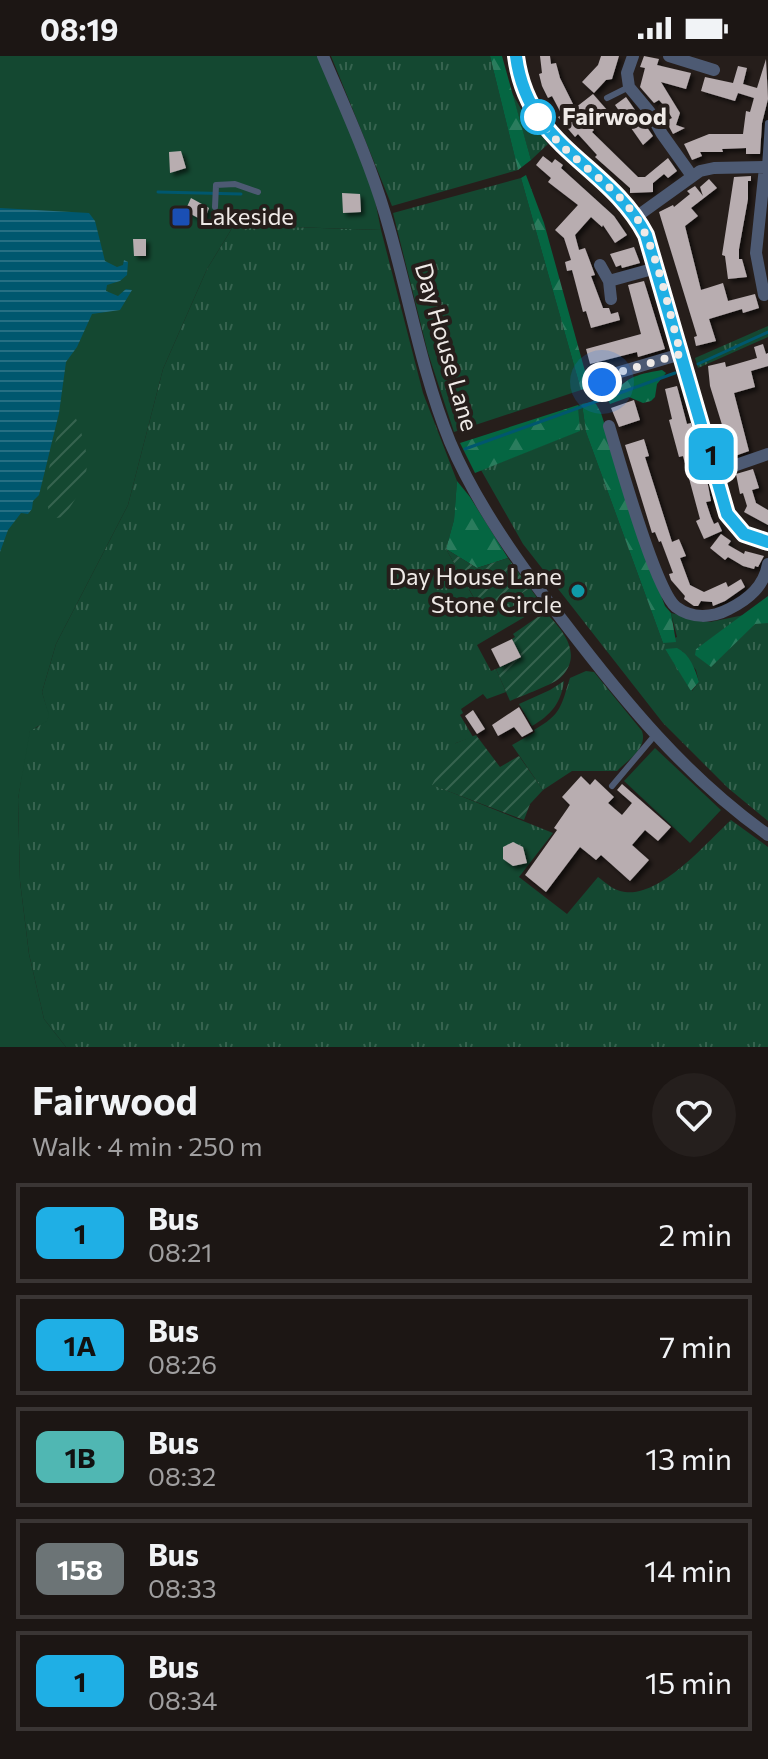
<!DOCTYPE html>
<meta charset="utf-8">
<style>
:root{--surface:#1c1614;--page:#251f1d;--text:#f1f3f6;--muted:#a09fa0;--line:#3a3534}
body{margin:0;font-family:Commissioner,sans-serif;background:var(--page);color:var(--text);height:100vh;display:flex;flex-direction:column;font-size:30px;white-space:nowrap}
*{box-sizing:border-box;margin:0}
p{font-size:26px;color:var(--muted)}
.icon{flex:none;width:44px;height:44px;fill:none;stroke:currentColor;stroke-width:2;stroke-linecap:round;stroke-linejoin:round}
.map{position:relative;height:991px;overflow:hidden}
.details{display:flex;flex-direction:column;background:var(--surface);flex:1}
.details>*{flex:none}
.badge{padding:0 16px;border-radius:12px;font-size:28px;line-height:52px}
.you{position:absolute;width:40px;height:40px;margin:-20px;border:6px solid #fff;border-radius:50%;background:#1a73e8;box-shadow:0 0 0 12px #1a73e833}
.map>.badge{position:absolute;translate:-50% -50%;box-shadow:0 0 0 4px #fff}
.round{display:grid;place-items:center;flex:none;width:84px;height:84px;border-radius:42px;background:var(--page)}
.overview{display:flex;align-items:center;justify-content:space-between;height:136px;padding:0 32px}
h1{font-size:38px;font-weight:700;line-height:60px}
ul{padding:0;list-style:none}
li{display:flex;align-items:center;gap:24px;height:100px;margin:0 16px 12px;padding:0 16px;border:4px solid var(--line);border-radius:0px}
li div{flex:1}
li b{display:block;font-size:30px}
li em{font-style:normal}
li .badge{min-width:88px;font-weight:700;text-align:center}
.status{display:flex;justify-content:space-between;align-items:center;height:56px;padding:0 40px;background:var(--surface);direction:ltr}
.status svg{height:22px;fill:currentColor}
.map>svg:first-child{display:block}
.grass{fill:url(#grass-tufts);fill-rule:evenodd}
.forest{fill:url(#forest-firs)}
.park{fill:#144831}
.garden{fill:url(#garden-furrows)}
.water{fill:url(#water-rules)}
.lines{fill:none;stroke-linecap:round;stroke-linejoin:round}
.stream{stroke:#00576e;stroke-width:3}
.building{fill:#b8adb0;filter:url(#shadow)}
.service{stroke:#4d5a73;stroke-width:6}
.minor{stroke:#4d5a73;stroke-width:12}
.line-casing{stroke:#fff;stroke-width:18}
.line{stroke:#1fafe5;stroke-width:12}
.walk{stroke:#efeae7;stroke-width:8;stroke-dasharray:0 14.4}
.stop-dot{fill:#fff;stroke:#1fafe5;stroke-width:4}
.transit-dot{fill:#1a4fb4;stroke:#261e1b;stroke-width:3}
.culture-dot{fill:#0f9aa8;stroke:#261e1b;stroke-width:3}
.labels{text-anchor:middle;stroke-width:8;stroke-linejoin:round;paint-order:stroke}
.stop-label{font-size:24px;font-weight:bold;fill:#efeae7;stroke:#261e1b;text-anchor:start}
.poi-label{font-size:24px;fill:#efeae7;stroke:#261e1b;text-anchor:start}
.street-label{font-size:24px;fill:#efeae7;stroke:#261e1b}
</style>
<div class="status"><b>08:19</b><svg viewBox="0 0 49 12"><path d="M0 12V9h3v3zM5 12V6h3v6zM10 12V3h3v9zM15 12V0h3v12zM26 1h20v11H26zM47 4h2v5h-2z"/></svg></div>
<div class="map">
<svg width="768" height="991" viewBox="0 0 768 991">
<defs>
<pattern id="grass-tufts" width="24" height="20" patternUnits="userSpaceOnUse" patternTransform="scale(2)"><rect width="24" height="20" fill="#144831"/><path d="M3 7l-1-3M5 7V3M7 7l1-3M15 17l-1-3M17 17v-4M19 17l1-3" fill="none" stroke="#36634f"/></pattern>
<pattern id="forest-firs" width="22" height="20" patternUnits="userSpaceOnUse" patternTransform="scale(2)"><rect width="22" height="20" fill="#056642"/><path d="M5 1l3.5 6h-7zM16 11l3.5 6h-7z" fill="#2a7c5d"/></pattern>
<pattern id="garden-furrows" width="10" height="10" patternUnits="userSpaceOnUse" patternTransform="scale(2)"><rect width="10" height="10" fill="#144831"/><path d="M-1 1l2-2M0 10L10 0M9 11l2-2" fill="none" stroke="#36634f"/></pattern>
<pattern id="water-rules" width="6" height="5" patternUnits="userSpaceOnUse" patternTransform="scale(2)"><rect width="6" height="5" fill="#00576e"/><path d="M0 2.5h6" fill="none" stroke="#266f83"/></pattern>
<filter id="shadow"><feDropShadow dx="3.5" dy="3.5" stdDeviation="2" flood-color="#0009"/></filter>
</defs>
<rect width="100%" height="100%" fill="#261e1b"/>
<!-- grass -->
<path class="grass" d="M331,0h159l28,114 -126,36z
M512,37l13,23 23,28 -17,16z
M521,122l60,212 -127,42 -26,-79 -35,-140z
M234,169l147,5 42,163 34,88 -3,39 -8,29 38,67 46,-28 13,18 -66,39 14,26 5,-2 10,23 -19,7 -4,-5 -22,15 2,4 -3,2 13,22 -17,6 -23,42 120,48 -34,44 48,37 31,-37c8,6 16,14 27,15 36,5 82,-50 106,-72l37,27v200h-702l-22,-28 -15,-65 -9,-73 -2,-82 9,-59 3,-10 8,-3 10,-13 -6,-22 14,-48 72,-139 35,-136 44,-100z
M768,270v11l-70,31 -3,-10z
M582,348l4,28 77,211 14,-6 -6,-24 39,9 34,-7 -48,34 15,17 44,-43h13v198l-40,-33 -65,-65 -140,-179 -42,-74 98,-39 -1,-26zM665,593l17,2 14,19 3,12 -7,9z
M586,615l8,1 48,59c6,17 -14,29 -25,40h-45l-29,19 -31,-45 23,-13 -1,-2c28,-16 27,-24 36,-52z
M564,625c-3,22 -13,34 -32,45l-13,-22 31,-14z"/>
<!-- forest -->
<path class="forest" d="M490,0h12l29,104 -13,10z
M526,119l18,48 44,159v5l-7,3 -60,-212z
M662,314l4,3 -9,11 -2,13 -4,4 -8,2 -14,-6 -19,7 -2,-4c19,-23 25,-25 54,-30z
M591,346l5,2 5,9 45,143 19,50 6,7 5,29 -13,1 -77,-211 -4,-28z
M578,349l2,26 -105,42 -15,-30z
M457,425l13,16 38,61 -31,10 -31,-19 8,-29z
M768,540v27l-13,1 -44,43 -16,-12 1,-6z
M677,592c13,6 18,21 22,34l-8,9 -26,-42z"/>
<!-- park -->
<path class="park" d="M0,0h318l54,129 9,45 -147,-5 -27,44 -44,100 -35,136 -72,139 -14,48 7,23 -2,6 -17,10 -12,68 2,82 9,73 15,65 22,28h-66z
M655,692l66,62 -31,33 -66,-62z"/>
<!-- garden -->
<path class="garden" d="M68,360h7c18,45 17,62 -12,101l-13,2c-7,-30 0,-78 18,-103z
M446,493l31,19 31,-10 22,30 -45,29z
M545,556c17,17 39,42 16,65 -6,7 -40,19 -51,24l-14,-32 25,-12 -9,-18 3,-2 -2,-3z
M476,679l24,32 19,-11 24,34 -13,14 -6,16 -92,-35 19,-37 5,-5z"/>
<!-- water -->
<path class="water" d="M0,152l89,5 6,8 10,40 12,6 6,-2 1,-5 4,2 -1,13 -7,6 -13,4 -1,6 12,5 8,-7 6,1 -12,20 -28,4 -15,33 -11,15 -7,51 -20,82 -6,6 -1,8 -4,5 -7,-1 -13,17 -8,22z"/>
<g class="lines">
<!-- stream -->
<path class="stream" d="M158,136l83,2
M698,308l70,-32
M465,393l210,-76"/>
</g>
<!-- building -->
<path class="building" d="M540,0h10l1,8 5,-1 4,15 15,30 18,-14 14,16 -18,15 5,5 -2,2 46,45h7l23,-19 9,13 -9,7 -4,-4 -11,9v9l-23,1v-5l-35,-31 2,-2 -19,-21 -3,3 -17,-20 4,-2 -10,-19 -4,2 -6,-12 -3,-12 3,-1z
M601,0h18l-7,23 -6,1 -12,13 -12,-11 16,-17z
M644,0l15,3 -2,6 34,8 -5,16 -25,-7 19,31 -4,12 9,3 -12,6 -7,-13 6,-3 -6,-10 -7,-8 -5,3 -14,-16 5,-19 -5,-1z
M766,3l2,40 -6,24 -2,31h-14v-6l-24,1 1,3h-23l2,4 -10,4 -8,-16 25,-10h34l3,-23 4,1 4,-14 -16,-5 -3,8 -34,-10 4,-14 28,6 5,-17 9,2 -4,16 14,4z
M626,41l27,39 -10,9 -28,-40z
M181,95l5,17 -16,5 -1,-21z
M543,100l9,7 3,-4 8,6 -2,3 53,48 13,19 -12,8 -12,-18 -1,2 -11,-10 -16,18 4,15 6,-2 10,27 -4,1 12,32h6l2,6 7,-2 2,8 -29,8 -5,-17 -3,1 -11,-42 -5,1 -2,-9 6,-2 -7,-22 -9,-8 23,-25 -30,-23 3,-4 -15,-13z
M751,120v5h-3v18l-9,50v10h3l5,18 -19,2 -3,-23 -3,-1 12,-78z
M709,123l8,9 -26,20 7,8 -13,10 16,64 22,-7 5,18 27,-7 4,14 -16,5 -1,-4 -33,10 7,22 -20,5 -2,-9 3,-1 -38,-124 14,-7 1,2 16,-13 -3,-3 8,-5 8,10 -3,-9z
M342,137l18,1 1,18 -18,1z
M191,142l18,10 -5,13 -19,-10z
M133,183h13v17h-12z
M634,191l6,16 -18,5 -1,-3 -5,2 -6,-13z
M644,225l21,68 -27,8 -1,-5 -47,12 -4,-15 55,-15 -13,-49z
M763,288l3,10 2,-1v13l-17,5 4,16 -21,6 15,58 -17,6 -22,-71 -2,-20 17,-4 1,5 31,-9 -3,-11z
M677,330l10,38 4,-1 6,21 -5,1 5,19 5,-1 5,17 4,21 -5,1 5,15 3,7 4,-2 4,9 -18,8 -8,-18 4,-2 -17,-63 -4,1 -10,-37 3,-1 -7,-30z
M634,344l6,20 -21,7 -8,-19z
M644,383l5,17 -4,1 27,85 7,-3 7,17 -6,2 10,27 14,7 22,-10 2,5 13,-8 4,8 -20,14 -12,5 -1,-4 -11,-1 -3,5h-4l-10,-7 1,-3 -14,-16 -2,-6 4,-1 -12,-32 -2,1 -4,-10 -3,1 -27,-88z
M753,413l6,19 -7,2 4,13 12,7v15l-24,-13 3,-6 -4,-13 -3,1 -4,-20z
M721,478l10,7 -3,4 16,9 1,-3 19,5 -6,11 -3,-1 -1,3 -11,-3 -15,-9 -3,3 -15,-12z
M512,583l9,18 -21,10 -9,-18z
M519,651l14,24 -11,6 -8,-10 -16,9 -6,-11z
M473,654l12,19 -8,5 -12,-18z
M581,720l9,9 5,-6 19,18 -6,6 14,12 10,-12 -15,-13 5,-6 49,43 -13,14 -13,-11 -13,15 17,15 -19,21 -29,-26 -5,5 -16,-13 -34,45 -21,-17 32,-45 -3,-2 16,-23 -8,-8z
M513,786l10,5 4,16 -14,3 -10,-7v-12z"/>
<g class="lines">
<!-- service -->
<path class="service" d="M607,42l22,-11
M765,111l3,-44
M215,151l1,-22 19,-1 23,8
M612,730l43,-51"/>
<!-- minor -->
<path class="minor" d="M323,0c22,52 46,104 62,158 23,76 35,154 65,228 26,62 72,126 113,179 61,80 122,155 205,214
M516,0c12,100 105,110 133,188l78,270 17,20 24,8
M633,0l-6,17 2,14 20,24 13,23 30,42
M669,0l45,14
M636,161l64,-46 14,-3 54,-1
M600,209l9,16 2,18
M609,225l47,-13
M764,239l-8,-42 9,-86
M603,321l78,-23
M609,370c10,33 46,164 67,181 16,12 36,11 53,2 20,-10 35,-23 39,-45
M716,416l52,-18"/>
</g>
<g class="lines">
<defs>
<path id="line" d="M516,0c12,93 92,107 130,179l81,279 17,20 24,8"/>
</defs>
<!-- line casing -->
<use href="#line" class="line-casing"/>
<!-- line -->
<use href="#line" class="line"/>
<!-- walk -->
<path class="walk" d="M538,61c25,39 68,60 96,97 22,29 36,103 47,140l-78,23 -1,5"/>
</g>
<!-- markers -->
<circle class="stop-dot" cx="538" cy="61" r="16"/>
<rect class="transit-dot" x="171" y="151" width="20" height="20" rx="4"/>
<circle class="culture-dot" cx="578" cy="535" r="8"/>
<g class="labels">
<!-- stop labels -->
<g class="stop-label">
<text x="562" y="69">Fairwood</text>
</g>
<!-- poi labels -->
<g class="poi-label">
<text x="199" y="169">Lakeside</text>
<text x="562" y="529" text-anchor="end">Day House Lane<tspan x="562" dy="28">Stone Circle</tspan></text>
</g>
<!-- street labels -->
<g class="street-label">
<text transform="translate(446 291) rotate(74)" y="8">Day House Lane</text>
</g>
</g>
</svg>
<div class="you" style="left:602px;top:326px"></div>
<b class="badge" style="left:711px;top:398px;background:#1fafe5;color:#111">1</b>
</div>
<section class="details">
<div class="overview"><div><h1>Fairwood</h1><p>Walk · 4 min · 250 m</p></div><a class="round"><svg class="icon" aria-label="heart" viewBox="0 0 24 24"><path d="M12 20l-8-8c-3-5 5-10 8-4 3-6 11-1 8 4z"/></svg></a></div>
<ul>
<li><span class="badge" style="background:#1fafe5;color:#111">1</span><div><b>Bus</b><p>08:21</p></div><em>2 min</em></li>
<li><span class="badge" style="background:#1fafe5;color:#111">1A</span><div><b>Bus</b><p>08:26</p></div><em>7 min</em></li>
<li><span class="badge" style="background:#50b7b3;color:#111">1B</span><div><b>Bus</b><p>08:32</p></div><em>13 min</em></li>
<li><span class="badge" style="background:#6c7476;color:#fff">158</span><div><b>Bus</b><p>08:33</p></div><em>14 min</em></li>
<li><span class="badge" style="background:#1fafe5;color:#111">1</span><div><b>Bus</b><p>08:34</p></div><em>15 min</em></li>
</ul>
</section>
